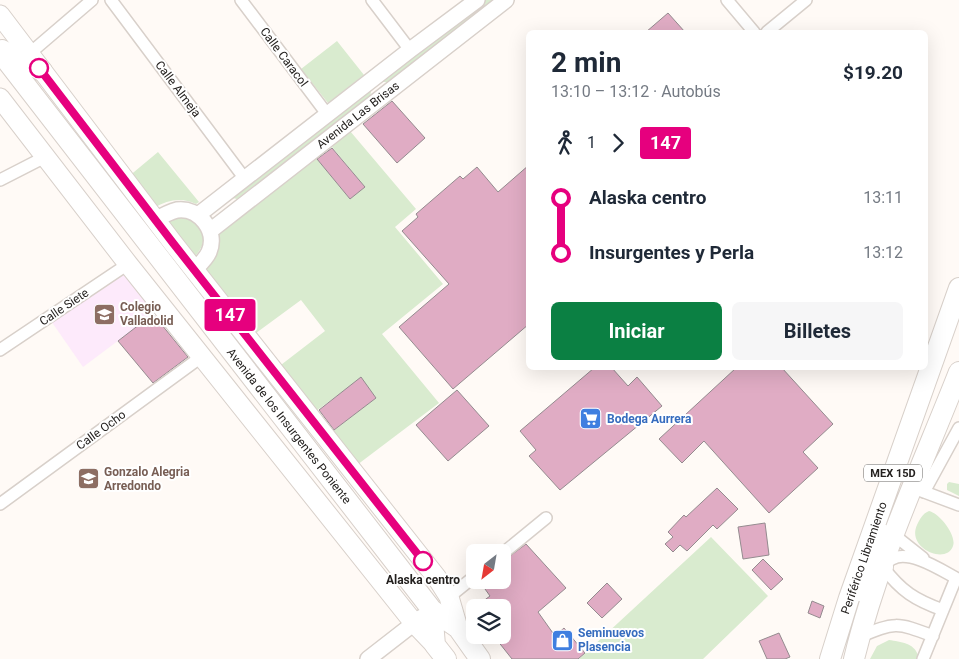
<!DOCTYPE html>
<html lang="es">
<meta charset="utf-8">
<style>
:root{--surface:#fff;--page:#f6f6f7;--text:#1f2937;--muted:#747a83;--accent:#0b8043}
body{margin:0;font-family:Roboto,sans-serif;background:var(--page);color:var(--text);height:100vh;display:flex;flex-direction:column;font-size:19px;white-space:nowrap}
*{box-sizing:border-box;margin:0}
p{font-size:16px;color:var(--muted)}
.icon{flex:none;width:28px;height:28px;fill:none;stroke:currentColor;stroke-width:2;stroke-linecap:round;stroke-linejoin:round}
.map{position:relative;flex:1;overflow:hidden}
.panel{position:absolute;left:526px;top:30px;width:402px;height:340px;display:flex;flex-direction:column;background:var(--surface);border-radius:8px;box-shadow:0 5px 20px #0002}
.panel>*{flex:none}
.badge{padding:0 10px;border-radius:4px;font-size:18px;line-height:32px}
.needle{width:32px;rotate:211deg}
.fabs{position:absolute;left:466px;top:544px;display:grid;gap:10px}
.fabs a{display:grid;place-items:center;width:45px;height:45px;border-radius:8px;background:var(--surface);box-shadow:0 5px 20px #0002;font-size:25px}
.map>.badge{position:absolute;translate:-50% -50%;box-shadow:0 0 0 2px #fff}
.legs{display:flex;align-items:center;gap:8px;height:55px;padding:0 25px;font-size:16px}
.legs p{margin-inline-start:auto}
.overview{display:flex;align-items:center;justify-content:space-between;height:85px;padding:0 25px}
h1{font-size:28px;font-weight:700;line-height:38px}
.button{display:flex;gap:10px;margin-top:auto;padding:10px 25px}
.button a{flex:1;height:58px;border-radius:8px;background:var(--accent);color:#fff;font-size:20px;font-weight:700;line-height:58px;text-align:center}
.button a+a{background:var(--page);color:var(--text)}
ul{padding:0 25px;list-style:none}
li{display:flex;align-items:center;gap:18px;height:55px;font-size:19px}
li i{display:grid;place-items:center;width:8px;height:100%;margin:0 6px;background:currentColor}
li i::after{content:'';width:12px;height:12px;margin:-6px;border:4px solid;border-radius:50%;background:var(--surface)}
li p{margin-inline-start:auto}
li:first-child i{background:linear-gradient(#0000 50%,currentColor 0)}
li:last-child i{background:linear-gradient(currentColor 50%,#0000 0)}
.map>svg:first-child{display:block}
.education{fill:#fdeafb}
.green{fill:#d9ebcf}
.building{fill:#e0acc4;stroke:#948b8f}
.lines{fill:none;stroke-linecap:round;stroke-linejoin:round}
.minor-casing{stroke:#d8d0ca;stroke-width:14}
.tertiary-casing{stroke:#d8d0ca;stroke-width:18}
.primary-casing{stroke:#d8d0ca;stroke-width:21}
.trunk-casing{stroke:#d8d0ca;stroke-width:22}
.minor{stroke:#fff;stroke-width:11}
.tertiary{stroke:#fff;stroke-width:15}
.primary{stroke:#fff;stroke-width:19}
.trunk{stroke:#fff;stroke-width:20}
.line-1-casing{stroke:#fff;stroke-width:11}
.line-1{stroke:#e6007e;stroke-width:8}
.stop-1-dot{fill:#fff;stroke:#e6007e;stroke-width:2.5}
.labels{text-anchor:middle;stroke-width:4;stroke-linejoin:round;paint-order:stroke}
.shield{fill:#fff;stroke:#666462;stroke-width:1}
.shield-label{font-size:11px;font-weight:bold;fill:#24211f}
.street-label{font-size:12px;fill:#24211f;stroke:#fff}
.education-label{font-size:12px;font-weight:bold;fill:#785e54;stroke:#fff;text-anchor:start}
.shop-label{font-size:12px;font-weight:bold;fill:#366cbe;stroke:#fff;text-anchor:start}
.stop-label{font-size:12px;font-weight:bold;fill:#24211f;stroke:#fff}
</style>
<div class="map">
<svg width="959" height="659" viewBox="0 0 959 659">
<rect width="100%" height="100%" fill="#fffaf6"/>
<!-- education -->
<path class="education" d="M121,268l38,42 -76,57 -34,-49z"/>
<!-- green -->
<path class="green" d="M484,0h10l-107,82h-5l1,-4z
M337,41l27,34 -36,28 -27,-34z
M367,91l4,1 -1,4 -133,103 -4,-1v-4z
M350,131l66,78 -21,18 48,57 -61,50 57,69 -86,65 -25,-33 48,-37 -15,-20 -49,36 -35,-46 48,-37 -24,-31 -49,36 -51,-66 15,-38 100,-74 34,41 15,-12 -33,-40z
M158,152l41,50 -3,2c-15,-7 -28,-4 -42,4l-26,-31z
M180,217c25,2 31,25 13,41l-27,-35 7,-5z
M949,482l10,2v12l-12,-6v-6z
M929,511c10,2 28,24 24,35 -6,19 -47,3 -36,-21 3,-6 5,-11 12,-14z
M711,537l57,59 -65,63h-124z
M889,640c12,2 25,3 29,15l-2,4h-46l7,-13z"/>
<!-- building -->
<path class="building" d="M668,13l17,19h-39z
M392,101l33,37 -28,25 -34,-39z
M332,148l33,39 -15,12 -33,-40z
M529,165v159l-76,65 -54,-62 50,-43 -47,-53 16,-14 -2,-3 44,-38 3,3 14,-12 21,25z
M153,314l35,43 -35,26 -35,-42z
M594,368h18l16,18 9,-9 25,29 -102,84 -31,-34 7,-6 -16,-19z
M736,368h46l51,56 -30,28 15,16 -49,45 -65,-72 -22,22 -23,-24z
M361,377l15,21 -42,32 -15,-20z
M457,390l32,36 -41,35 -32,-36z
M717,488l21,21 -21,20 -4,-4 -26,26 -7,-6 -7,7 -8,-8 8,-7 -5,-5 16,-17 2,2z
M765,523l4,32 -26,4 -5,-32z
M526,544l40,44 -28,24 17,24 9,-8 21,25 -7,6h-66l-19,-24h9v-27h-28l16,-12 -10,-14 1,-2h21v-18z
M763,559l20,20 -12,11 -19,-20z
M607,583l15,16 -20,19 -15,-15z
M812,601l12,5 -4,12 -12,-5z
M779,633l11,24 -5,2h-18l-8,-18z"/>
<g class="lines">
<defs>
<path id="minor" d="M111,0l134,179
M241,0l86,114
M372,0l38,50
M727,0l27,32
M767,32l39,-32
M29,54l63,-54
M0,180l45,-23
M0,350l128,-86
M919,490l40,15
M924,492l35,-64
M0,504l201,-147
M894,535l29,23
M502,554l44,-36
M449,597l26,-21
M859,637c36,-15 37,-15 74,-1
M923,659l33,-81c-15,-8 -47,-29 -64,-19 -3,1 -7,5 -9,8 18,24 32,33 60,43"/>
<path id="tertiary" d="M198,215l212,-165 67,-50
M155,220c7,-4 14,-8 22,-10 22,-3 41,21 32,42 -3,7 -9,12 -15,18
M210,231l296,-231
M368,659l54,-42"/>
<path id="primary" d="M0,15l173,228 264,335 12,19 9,31
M0,98l128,166 286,359 21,22"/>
<path id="trunk" d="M2,50l40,21
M0,52l432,558 26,18 22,31
M860,591l13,-21 10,-3 -5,-7 2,-27
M432,610l3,35 11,14
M830,659l19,-61 110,-310
M854,659c24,-99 68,-193 105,-287"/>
</defs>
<!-- minor casing -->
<use href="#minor" class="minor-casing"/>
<!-- tertiary casing -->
<use href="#tertiary" class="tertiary-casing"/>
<!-- primary casing -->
<use href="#primary" class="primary-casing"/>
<!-- trunk casing -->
<use href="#trunk" class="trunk-casing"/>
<!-- minor -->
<use href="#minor" class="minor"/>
<!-- tertiary -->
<use href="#tertiary" class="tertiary"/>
<!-- primary -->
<use href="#primary" class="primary"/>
<!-- trunk -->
<use href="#trunk" class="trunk"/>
</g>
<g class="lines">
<defs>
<path id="line-1" d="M39,68l134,175 250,318"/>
</defs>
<!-- line-1 casing -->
<use href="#line-1" class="line-1-casing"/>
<!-- line-1 -->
<use href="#line-1" class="line-1"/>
</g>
<!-- icons -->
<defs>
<symbol id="school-square" viewBox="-11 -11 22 22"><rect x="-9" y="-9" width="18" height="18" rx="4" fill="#8d6e63" stroke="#fff"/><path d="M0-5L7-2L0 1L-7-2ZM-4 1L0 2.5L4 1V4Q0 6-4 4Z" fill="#fff"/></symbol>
<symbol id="supermarket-square" viewBox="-11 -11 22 22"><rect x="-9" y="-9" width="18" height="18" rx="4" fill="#3f7fe0" stroke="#fff"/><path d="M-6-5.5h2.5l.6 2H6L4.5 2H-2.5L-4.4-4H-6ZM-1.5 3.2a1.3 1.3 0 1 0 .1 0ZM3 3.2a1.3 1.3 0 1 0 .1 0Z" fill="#fff"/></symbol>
<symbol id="shop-square" viewBox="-11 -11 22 22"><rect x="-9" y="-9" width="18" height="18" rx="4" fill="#3f7fe0" stroke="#fff"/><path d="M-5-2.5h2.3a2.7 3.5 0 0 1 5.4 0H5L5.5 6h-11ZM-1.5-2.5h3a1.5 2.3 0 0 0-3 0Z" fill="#fff"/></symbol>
</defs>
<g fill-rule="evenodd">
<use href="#school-square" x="92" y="302" width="25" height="25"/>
<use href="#supermarket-square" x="578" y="406" width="25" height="25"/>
<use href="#school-square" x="76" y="466" width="25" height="25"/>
<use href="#shop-square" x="550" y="628" width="25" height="25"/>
</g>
<!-- markers -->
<g class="stop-1-dot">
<circle cx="39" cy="68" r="9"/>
<circle cx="423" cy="561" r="9"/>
</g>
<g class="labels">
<!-- shield labels -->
<rect class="shield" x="864" y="464.5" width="58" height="17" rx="4"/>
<g class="shield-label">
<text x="893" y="477">MEX 15D</text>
</g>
<!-- street labels -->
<g class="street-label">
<text transform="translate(284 57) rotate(53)" y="4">Calle Caracol</text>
<text transform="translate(178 89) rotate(53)" y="4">Calle Almeja</text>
<text transform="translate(358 115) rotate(-38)" y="4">Avenida Las Brisas</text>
<text transform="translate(64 307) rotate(-34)" y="4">Calle Siete</text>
<text transform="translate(289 426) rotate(52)" y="4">Avenida de los Insurgentes Poniente</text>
<text transform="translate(101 430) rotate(-36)" y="4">Calle Ocho</text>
<text transform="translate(864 558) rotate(-71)" y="4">Periférico Libramiento</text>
</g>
<!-- education labels -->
<g class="education-label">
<text x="120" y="311">Colegio<tspan x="120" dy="14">Valladolid</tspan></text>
<text x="104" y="476">Gonzalo Alegria<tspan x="104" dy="14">Arredondo</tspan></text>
</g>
<!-- shop labels -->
<g class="shop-label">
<text x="607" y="423">Bodega Aurrera</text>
<text x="578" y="637">Seminuevos<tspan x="578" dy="14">Plasencia</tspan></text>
</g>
<!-- stop labels -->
<g class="stop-label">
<text x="423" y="584">Alaska centro</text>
</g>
</g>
</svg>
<div class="fabs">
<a><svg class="needle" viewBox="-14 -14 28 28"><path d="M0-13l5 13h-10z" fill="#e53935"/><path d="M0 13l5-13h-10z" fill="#747a83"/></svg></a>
<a><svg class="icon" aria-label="layers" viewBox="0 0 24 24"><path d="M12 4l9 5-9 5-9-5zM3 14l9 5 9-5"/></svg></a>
</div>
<b class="badge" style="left:230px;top:315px;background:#e6007e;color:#fff">147</b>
<section class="panel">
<div class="overview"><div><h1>2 min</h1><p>13:10 – 13:12 · Autobús</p></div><b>$19.20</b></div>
<div class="legs"><svg class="icon" aria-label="walk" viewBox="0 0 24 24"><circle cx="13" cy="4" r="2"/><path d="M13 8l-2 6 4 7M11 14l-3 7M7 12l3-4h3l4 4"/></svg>1<svg class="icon" aria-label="forward" viewBox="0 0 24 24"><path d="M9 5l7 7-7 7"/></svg><b class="badge" style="background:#e6007e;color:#fff">147</b></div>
<ul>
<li><i style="color:#e6007e"></i><b>Alaska centro</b><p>13:11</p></li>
<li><i style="color:#e6007e"></i><b>Insurgentes y Perla</b><p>13:12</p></li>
</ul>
<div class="button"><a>Iniciar</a><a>Billetes</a></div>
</section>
</div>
